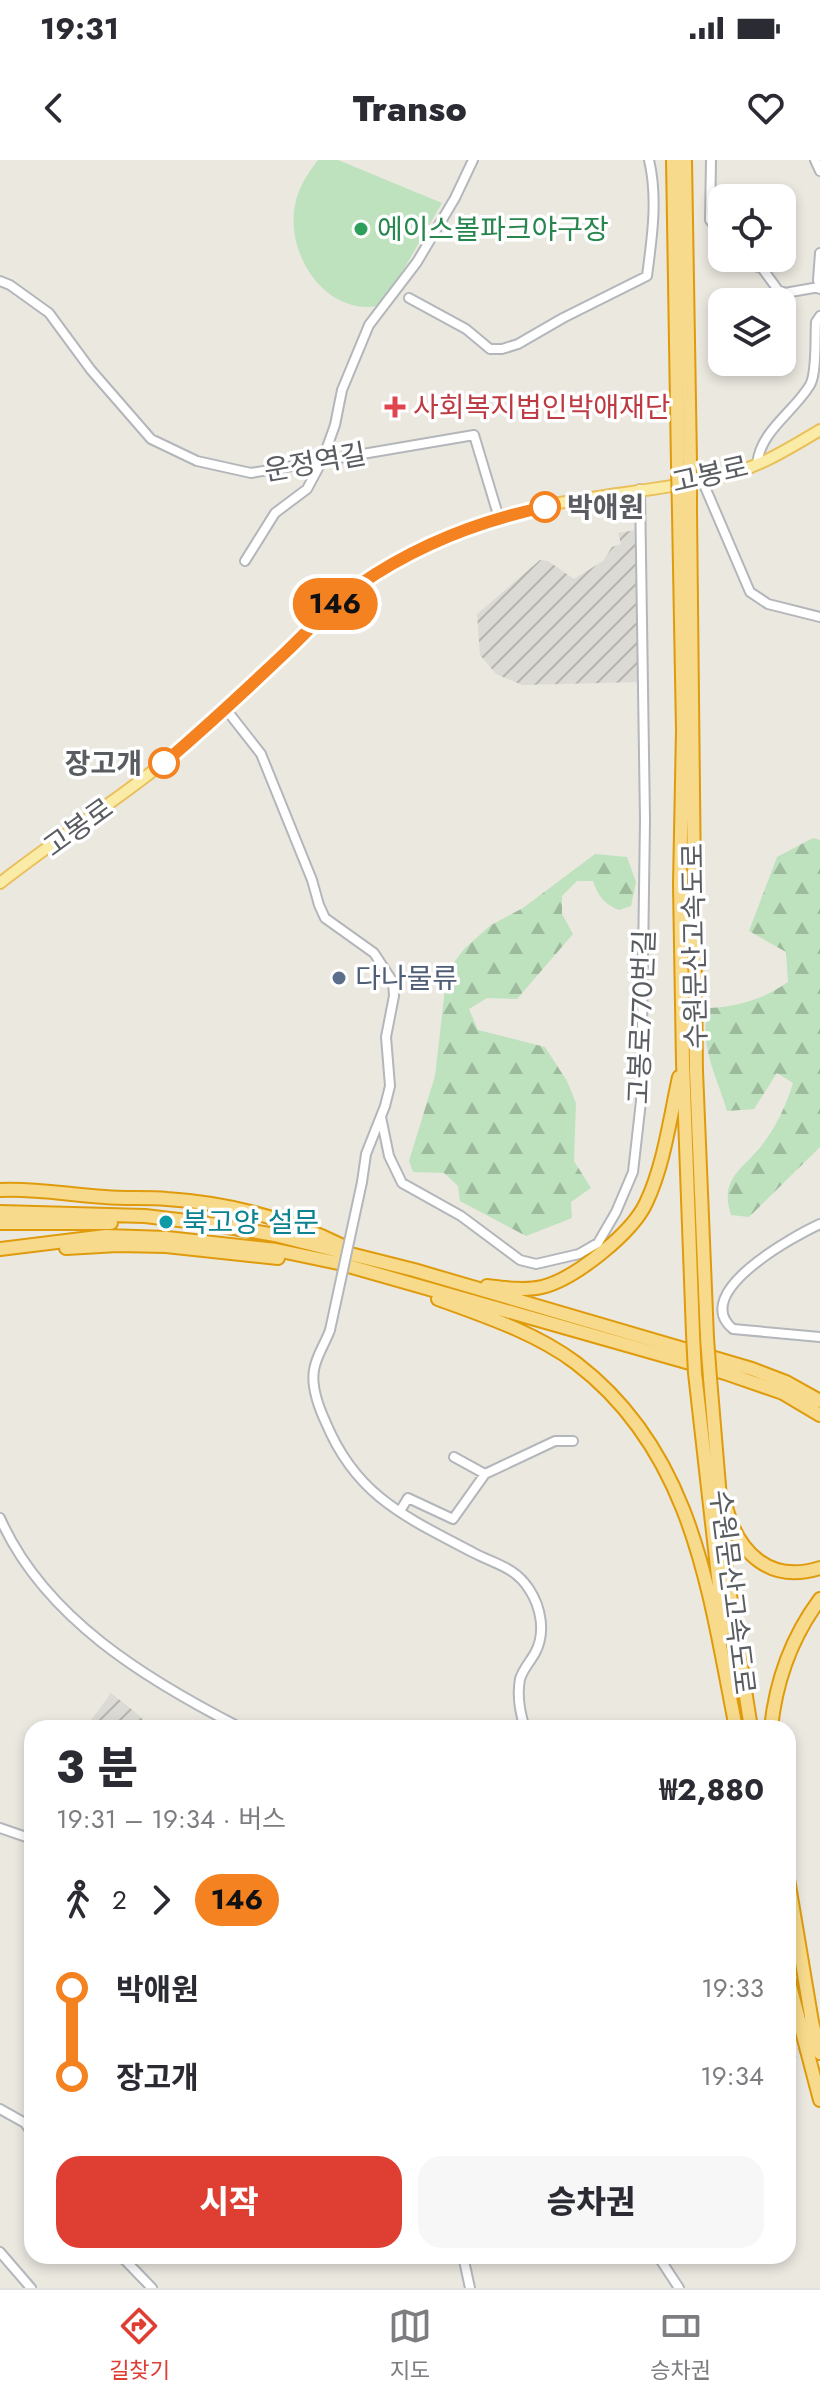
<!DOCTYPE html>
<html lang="ko">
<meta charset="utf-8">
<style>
:root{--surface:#fff;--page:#f7f7f7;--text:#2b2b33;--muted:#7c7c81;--line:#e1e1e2;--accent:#df3e32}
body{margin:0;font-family:Jost,"Noto Sans KR",sans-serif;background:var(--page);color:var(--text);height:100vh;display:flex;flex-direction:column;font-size:30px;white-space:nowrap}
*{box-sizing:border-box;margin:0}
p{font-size:26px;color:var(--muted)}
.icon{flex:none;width:44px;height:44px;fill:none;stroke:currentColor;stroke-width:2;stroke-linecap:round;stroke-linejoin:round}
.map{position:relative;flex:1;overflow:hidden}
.details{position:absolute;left:24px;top:1560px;width:772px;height:544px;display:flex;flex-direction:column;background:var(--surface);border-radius:24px;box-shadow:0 4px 12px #0003}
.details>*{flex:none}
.badge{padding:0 16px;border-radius:26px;font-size:28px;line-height:52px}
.controls{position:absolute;left:708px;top:24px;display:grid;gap:16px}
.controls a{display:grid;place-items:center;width:88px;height:88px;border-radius:16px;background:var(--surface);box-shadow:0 4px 12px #0003;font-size:40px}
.map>.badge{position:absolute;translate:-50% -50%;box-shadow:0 0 0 4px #fff}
.legs{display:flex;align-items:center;gap:12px;height:88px;padding:0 32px;font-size:26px}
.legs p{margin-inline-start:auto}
.summary{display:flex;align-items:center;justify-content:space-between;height:136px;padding:0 32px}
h1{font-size:44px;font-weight:800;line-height:60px}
.button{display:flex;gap:16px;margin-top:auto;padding:16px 32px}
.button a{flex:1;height:92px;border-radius:24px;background:var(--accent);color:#fff;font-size:32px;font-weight:800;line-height:92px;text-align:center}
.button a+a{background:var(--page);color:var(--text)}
ul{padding:0 32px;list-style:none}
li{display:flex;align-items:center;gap:28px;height:88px;font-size:30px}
li i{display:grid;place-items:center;width:12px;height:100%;margin:0 10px;background:currentColor}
li i::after{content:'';width:20px;height:20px;margin:-10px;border:6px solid;border-radius:50%;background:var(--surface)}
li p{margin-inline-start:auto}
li:first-child i{background:linear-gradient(#0000 50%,currentColor 0)}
li:last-child i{background:linear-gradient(currentColor 50%,#0000 0)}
.status{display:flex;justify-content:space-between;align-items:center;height:56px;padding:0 40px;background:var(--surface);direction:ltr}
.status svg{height:22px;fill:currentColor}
header{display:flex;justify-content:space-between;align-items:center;height:104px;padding:0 32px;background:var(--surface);font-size:36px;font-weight:800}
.menu{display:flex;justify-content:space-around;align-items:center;height:112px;border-top:2px solid var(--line);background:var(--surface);font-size:22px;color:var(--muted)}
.menu a{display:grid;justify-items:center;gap:4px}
.menu .on{color:var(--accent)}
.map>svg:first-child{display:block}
.industrial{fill:url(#industrial-furrows)}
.forest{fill:url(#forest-firs)}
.pitch{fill:#bde2bd}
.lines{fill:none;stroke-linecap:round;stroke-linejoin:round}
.minor-tunnel{stroke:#c6c5c0;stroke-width:8;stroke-dasharray:8 4;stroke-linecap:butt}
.minor-casing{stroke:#b3b6ba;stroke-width:12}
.major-casing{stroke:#e9c05b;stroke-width:14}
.highway-casing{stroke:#df9b0c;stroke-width:16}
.minor{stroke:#fff;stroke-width:8}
.major{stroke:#faeca6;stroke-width:10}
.highway{stroke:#f7da8b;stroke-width:12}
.minor-bridge-casing{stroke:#b3b6ba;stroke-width:12;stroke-linecap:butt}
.highway-bridge-casing{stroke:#df9b0c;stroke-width:16;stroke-linecap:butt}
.minor-bridge{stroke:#fff;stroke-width:8}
.highway-bridge{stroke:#f7da8b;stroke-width:12}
.line-1-casing{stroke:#fff;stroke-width:18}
.line-1{stroke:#f58220;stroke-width:12}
.leisure-dot{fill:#2e9e5b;stroke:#fff;stroke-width:3}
.health-dot{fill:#e0444e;stroke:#fff;stroke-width:3}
.stop-1-dot{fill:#fff;stroke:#f58220;stroke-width:4}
.service-dot{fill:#5c6f8a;stroke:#fff;stroke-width:3}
.culture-dot{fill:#0f9aa8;stroke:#fff;stroke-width:3}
.labels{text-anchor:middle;stroke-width:7;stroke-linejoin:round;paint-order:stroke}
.leisure-label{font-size:28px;fill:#27864d;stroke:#fff;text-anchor:start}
.health-label{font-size:28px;fill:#be3a42;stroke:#fff;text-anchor:start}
.street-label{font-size:28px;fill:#595c60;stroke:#fff}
.stop-label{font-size:28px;font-weight:bold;fill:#595c60;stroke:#fff;text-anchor:start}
.service-label{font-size:28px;fill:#4e5e75;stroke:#fff;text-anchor:start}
.culture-label{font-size:28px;fill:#0d838f;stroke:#fff;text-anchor:start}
</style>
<div class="status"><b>19:31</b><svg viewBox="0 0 49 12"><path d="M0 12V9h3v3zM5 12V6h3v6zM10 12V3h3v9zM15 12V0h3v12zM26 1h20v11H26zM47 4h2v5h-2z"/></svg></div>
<header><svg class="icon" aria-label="back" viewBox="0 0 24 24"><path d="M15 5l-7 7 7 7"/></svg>Transo<svg class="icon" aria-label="heart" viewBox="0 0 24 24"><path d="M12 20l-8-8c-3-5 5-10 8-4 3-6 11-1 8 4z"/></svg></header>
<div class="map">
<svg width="820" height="2128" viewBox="0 0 820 2128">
<defs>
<pattern id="industrial-furrows" width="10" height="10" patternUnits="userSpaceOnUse" patternTransform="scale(2)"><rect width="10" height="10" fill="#dcdad4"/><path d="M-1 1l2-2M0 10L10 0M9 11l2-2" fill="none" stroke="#b5b4af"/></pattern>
<pattern id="forest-firs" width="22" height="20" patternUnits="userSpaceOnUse" patternTransform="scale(2)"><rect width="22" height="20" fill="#bde2bd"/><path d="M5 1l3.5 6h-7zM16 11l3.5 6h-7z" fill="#9dba9d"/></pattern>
</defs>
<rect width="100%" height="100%" fill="#ebe8e0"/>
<!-- industrial -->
<path class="industrial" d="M636,370l5,152 -119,3 -26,-11 -16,-19 -3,-41 63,-54 8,1 26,18 29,-18 9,-14 9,-3 -3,-11z
M111,1533l24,19 17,16h-67z"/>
<!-- forest -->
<path class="forest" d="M813,678l7,2v307l-71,70 -18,-2c-12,-38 12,-45 31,-70 14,-18 25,-41 31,-62l-16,-10 -23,36 -27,2c-9,-32 -31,-71 -17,-103 29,-2 54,-9 78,-26l-2,-30 -37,-21 28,-74z
M595,694l32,3 9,25 -5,24 -12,4c-15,-6 -21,-14 -26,-29h-16l-15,15v18l11,20 -56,65 -30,-1 -18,11 9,21 67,17 22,34 9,22 -2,58 17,27 -20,14 1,16 -46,18 -66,-35 -2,-15 -14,-13 -31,-1 -4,-11 26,-85 12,-104 17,-23 27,-24 32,-17z"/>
<!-- pitch -->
<path class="pitch" d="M318,0h20l104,43 -59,102c-55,14 -98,-49 -88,-100 3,-17 13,-32 23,-45z"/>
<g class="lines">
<!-- minor-tunnel -->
<path class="minor-tunnel" d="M788,1897l21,-9"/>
<defs>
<path id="minor" d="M711,0l-1,60 12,15
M815,0l5,11
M820,93l-2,27 2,9
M743,98l8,7 11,3 16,22 7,3 34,-6
M0,121l10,4 39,28 42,57 60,69 46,22 54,12 223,-38 25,83
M409,138l57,31 24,20h12l16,-5 45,-26 84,-42c5,-38 11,-78 2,-116
M757,304c4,-34 36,-51 53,-79 7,-12 5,-48 6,-63l4,-6
M702,320l48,112 18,12 52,13
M245,401l30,-48 32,-24 15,-28 13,-36 7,-35 27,-65 48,-63 38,-64 18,-38
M225,548l36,46 51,126 7,25 6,13 49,35 19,29 1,14 -8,41 4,49 -5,20 -19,48 -4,28
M381,957l8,39 13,27 59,33 59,44 16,4 43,-10 19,-11 18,-31 17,-40 8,-71 4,-281 -5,-331
M820,1064c-26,12 -131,69 -87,105l87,8
M330,1170c-5,14 -14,26 -16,40 -3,17 5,38 12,53 31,74 80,94 148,130 21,11 41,14 55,36 12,18 17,44 6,64 -5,9 -12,16 -15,26 -3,16 0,34 5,49
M454,1297l31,17
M400,1351l8,-13 45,21 32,-45 70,-33h18
M0,1358c44,100 147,162 241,210
M0,1668l32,11
M0,1949l25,14 7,10
M0,2092l31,36
M121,2096l31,32
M463,2096l7,32
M658,2096l21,32"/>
<path id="major" d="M0,723c65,-51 136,-94 199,-150 30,-26 59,-55 88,-83 13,-12 25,-27 38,-39 42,-36 91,-62 141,-82 79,-33 167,-33 250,-51 38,-8 71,-28 104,-48"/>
<path id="highway" d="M673,0l5,304
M685,0l5,302
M690,351l6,560 11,267
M679,353l4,217 -3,155 3,178 10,271
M0,1030c36,-2 69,5 105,7 20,2 41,0 62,2 62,4 122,20 178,48
M0,1052l145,4 59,7 71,12 139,35 338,99 34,13 34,19
M0,1063h111
M66,1088l52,-3 48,1 112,12
M0,1089l106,-13 61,2 109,12 62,13 387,110 58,20 37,22
M487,1126c17,2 38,5 55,1 33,-8 90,-54 104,-84 18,-38 24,-85 33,-126
M438,1139c47,17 98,34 138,64 118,90 133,230 160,365
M695,1213l29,256
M710,1218l16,192 25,158
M726,1347c12,46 44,77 94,61
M771,1568c5,-48 20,-90 49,-129
M788,1719l24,143
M788,1818l32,122
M811,1858l9,35"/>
</defs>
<!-- minor casing -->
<use href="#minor" class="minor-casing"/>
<!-- major casing -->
<use href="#major" class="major-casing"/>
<!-- highway casing -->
<use href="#highway" class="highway-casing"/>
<!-- minor -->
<use href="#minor" class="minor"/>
<!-- major -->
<use href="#major" class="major"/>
<!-- highway -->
<use href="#highway" class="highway"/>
<defs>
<path id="minor-bridge" d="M330,1170l32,-148"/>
<path id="highway-bridge" d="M690,302v49
M678,304l1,49
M693,1174l2,39
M707,1178l3,40"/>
</defs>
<!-- minor-bridge casing -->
<use href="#minor-bridge" class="minor-bridge-casing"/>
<!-- highway-bridge casing -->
<use href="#highway-bridge" class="highway-bridge-casing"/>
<!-- minor-bridge -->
<use href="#minor-bridge" class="minor-bridge"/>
<!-- highway-bridge -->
<use href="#highway-bridge" class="highway-bridge"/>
</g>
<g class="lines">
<defs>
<path id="line-1" d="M164,603c42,-36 83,-74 123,-112 24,-23 45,-47 72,-66 56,-39 120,-64 186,-78"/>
</defs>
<!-- line-1 casing -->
<use href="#line-1" class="line-1-casing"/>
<!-- line-1 -->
<use href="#line-1" class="line-1"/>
</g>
<!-- markers -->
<circle class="leisure-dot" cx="361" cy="69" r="8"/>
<path class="health-dot" d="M391 235h8v8h8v8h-8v8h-8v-8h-8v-8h8z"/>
<g class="stop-1-dot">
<circle cx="545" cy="347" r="14"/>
<circle cx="164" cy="603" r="14"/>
</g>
<circle class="service-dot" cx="339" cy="818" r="8"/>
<circle class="culture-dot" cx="166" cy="1062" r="8"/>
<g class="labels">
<!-- leisure labels -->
<g class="leisure-label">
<text x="377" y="79">에이스볼파크야구장</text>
</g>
<!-- health labels -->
<g class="health-label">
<text x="413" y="257">사회복지법인박애재단</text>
</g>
<!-- street labels -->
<g class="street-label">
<text transform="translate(315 302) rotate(-10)" y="10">운정역길</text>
<text transform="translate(710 314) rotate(-13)" y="10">고봉로</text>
<text transform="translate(78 667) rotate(-36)" y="10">고봉로</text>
<text transform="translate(694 786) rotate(-91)" y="10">수원문산고속도로</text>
<text transform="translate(641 857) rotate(-88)" y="10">고봉로770번길</text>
<text transform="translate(733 1432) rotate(83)" y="10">수원문산고속도로</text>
</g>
<!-- stop labels -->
<g class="stop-label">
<text x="567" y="357">박애원</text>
<text x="142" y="613" text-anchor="end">장고개</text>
</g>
<!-- service labels -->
<g class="service-label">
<text x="355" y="828">다나물류</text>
</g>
<!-- culture labels -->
<g class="culture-label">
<text x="182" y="1072">북고양 설문</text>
</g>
</g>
</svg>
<div class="controls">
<a><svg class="icon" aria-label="locate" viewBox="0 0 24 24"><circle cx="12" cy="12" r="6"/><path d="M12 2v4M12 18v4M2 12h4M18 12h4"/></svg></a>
<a><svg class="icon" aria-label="layers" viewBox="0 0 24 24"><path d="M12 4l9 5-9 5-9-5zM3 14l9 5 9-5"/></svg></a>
</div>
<b class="badge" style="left:335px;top:444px;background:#f58220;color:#111">146</b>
<section class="details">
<div class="summary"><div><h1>3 분</h1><p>19:31 – 19:34 · 버스</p></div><b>₩2,880</b></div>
<div class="legs"><svg class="icon" aria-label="walk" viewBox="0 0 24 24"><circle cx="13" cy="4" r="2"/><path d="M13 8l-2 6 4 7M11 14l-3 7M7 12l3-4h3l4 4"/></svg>2<svg class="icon" aria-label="forward" viewBox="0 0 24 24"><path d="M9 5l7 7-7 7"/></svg><b class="badge" style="background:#f58220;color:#111">146</b></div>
<ul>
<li><i style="color:#f58220"></i><b>박애원</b><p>19:33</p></li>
<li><i style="color:#f58220"></i><b>장고개</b><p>19:34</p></li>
</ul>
<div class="button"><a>시작</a><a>승차권</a></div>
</section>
</div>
<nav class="menu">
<a class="on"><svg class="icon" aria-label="directions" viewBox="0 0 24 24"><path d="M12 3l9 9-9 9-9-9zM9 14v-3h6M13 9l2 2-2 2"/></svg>길찾기</a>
<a><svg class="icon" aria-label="map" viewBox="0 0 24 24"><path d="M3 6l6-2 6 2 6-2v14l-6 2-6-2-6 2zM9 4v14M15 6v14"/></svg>지도</a>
<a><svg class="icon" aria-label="tickets" viewBox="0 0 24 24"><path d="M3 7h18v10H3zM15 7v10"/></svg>승차권</a>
</nav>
